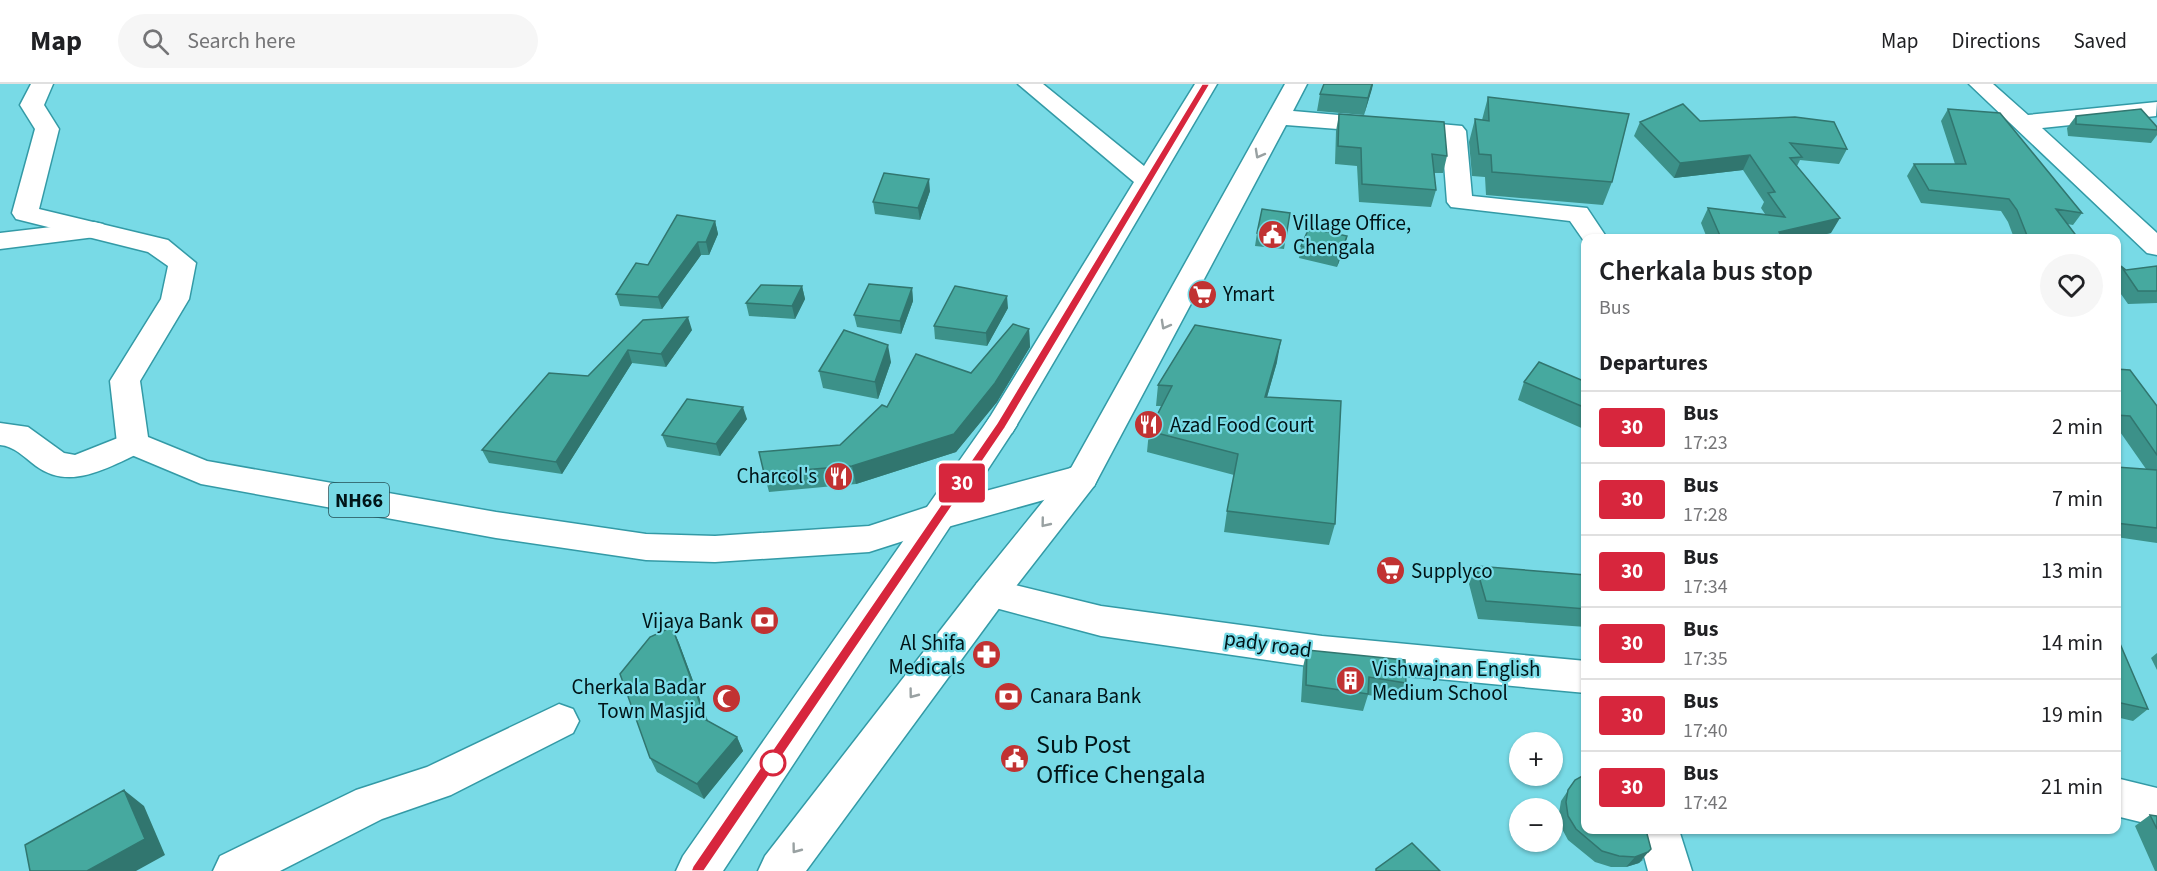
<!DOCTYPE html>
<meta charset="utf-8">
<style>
:root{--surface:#fff;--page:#f6f6f6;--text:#202124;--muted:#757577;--line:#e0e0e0}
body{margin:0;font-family:"Source Sans 3",sans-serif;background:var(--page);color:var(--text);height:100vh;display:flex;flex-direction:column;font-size:22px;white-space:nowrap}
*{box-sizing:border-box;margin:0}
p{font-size:20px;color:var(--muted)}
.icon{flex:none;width:33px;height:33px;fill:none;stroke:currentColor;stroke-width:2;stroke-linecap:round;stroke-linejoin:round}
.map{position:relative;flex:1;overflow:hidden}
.sheet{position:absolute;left:1581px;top:150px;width:540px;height:600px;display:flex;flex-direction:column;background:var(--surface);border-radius:12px;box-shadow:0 2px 4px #0004}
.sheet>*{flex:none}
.badge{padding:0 12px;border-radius:4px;font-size:21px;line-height:39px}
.controls{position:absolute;left:1509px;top:648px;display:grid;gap:12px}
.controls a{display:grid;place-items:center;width:54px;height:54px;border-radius:50%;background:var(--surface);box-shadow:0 2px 4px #0004;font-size:30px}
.map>.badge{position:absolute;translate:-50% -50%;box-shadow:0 0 0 3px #fff}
h2{padding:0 18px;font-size:22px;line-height:54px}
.round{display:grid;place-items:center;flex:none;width:63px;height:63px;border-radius:32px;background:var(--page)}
.head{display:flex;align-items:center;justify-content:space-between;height:102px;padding:0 18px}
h1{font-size:28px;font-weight:600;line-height:45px}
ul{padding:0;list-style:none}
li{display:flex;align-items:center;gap:18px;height:72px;padding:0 18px;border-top:2px solid var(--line)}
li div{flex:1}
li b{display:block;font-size:22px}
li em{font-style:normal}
li .badge{min-width:66px;font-weight:700;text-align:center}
header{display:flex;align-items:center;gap:36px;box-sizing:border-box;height:84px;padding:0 30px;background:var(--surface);border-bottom:2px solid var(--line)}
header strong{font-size:28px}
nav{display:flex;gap:33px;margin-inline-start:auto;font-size:21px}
.search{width:420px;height:54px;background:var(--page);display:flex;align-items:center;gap:15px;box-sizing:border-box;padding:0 21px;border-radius:33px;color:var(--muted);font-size:22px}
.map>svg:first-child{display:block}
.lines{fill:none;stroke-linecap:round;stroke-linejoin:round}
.minor-casing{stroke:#339aa6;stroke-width:3}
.major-casing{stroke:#339aa6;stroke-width:3}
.highway-casing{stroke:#339aa6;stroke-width:3}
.minor{fill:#fff;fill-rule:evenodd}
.major{fill:#fff;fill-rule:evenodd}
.highway{fill:#fff;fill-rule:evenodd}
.wall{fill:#3c9189}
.shaded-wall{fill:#31766f}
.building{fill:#46a99f;stroke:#31766f;stroke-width:1.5}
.oneway{stroke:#99a1a2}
.line{fill:#d7263d;stroke:#fff;stroke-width:1.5}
.stop-dot{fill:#fff;stroke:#d7263d;stroke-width:3}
.labels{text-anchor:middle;stroke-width:4.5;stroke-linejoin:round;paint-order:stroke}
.shield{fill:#78dae6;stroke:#254f55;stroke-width:1.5}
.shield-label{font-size:20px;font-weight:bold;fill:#011417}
.poi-label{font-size:21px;fill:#011417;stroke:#78dae6;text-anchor:start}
.street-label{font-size:21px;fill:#011417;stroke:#78dae6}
.near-poi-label{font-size:26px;fill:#011417;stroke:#78dae6;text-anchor:start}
</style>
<header>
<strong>Map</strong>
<div class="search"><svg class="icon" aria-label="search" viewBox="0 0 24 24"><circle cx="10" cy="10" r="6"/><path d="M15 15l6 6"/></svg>Search here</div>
<nav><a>Map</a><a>Directions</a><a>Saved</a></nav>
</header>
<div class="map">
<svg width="2157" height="787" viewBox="0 0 2157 787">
<rect width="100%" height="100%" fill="#78dae6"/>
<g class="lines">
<defs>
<path id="minor" d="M1018,0h25l101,82 51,-82h22l-205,349 -11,3 -11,-3 -5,-8 149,-243z
M1285,0h22l-14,27 169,15 4,5 6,65 115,12 20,30h-21v6l-16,-23 -119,-14 -4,-5 -5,-65 -156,-12 -192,361 -12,3 -12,-3 -4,-9z
M1969,0h24l35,31 129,-13 -1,14 -114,12 115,105v22l-10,-2z
M94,138l9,2 4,6 -4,6 -103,13v-16z
M0,339l28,4 36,26 11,2 58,-23 11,3 5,8 -5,8c-34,15 -73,41 -108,15 -12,-9 -22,-20 -36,-21z
M990,495l111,27 221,30 264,25v32l-264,-25 -221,-32 -124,-33 -5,-10 5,-10z
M559,620l14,5 6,12 -6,12 -122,62 -69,24 -102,52h-67l7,-15 136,-66 71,-23z
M2116,694l41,10v38l-41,-10z
M1637,746h42l13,41h-44z"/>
<path id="major" d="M1082,381l12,3 4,9 -4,9 -91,117 -197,268h-48l7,-15 212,-273 93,-115z
M939,419l12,4 5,9 -5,9 -228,346h-47l7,-15 244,-349z"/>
<path id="highway" d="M31,0h22l-9,21 15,24 -20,80 129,31 28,23 -7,36 -49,82 8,56 59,24 289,51 150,22 69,2 154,-10 58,-19 63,-90 11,-3 11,3 5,8 -46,70 111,-30 12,3 4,9 -4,9 -150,42 -75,24 -154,10 -69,-2 -150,-22 -295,-54 -79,-33 -5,-8 -7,-62 51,-82 7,-33 -20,-14 -132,-33 -4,-6 23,-84 -15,-24z"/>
</defs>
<!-- minor casing -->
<use href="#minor" class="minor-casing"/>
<!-- major casing -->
<use href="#major" class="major-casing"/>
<!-- highway casing -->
<use href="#highway" class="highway-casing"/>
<!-- minor -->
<use href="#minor" class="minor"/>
<!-- major -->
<use href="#major" class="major"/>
<!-- highway -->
<use href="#highway" class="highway"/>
</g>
<!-- wall -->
<path class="wall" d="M1373,0l-9,31 -47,-4 3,-17z
M1488,13l124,85 -9,23 -117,-10 -1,-18 -13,-1 -3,-34 6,-23 7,1z
M1948,25l134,104 -9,12 -6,-1 11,14h-64l-6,-16 -7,-11 -80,-8 -14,-27 7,-12h41l-14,-43z
M1339,30l108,42 -4,17h-9l2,17 -5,17 -72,-5 -2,-36 -22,-2 1,-33z
M2076,32l81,11v8l-6,8 -83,-7 -1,-8z
M1700,37l147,28 -8,15 -39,-4 -3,6 34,67 -23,5h-101l-6,-15 7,-15 57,6 -4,-6 3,-6 -21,-32 -69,8 -40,-42 6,-14z
M930,107l-10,29 -45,-6 -2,-12z
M1290,129l-6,36 -29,-3 2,-13z
M715,137l3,13 -9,21h-8l-39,54 -42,-3 -4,-12 32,-29z
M1347,152l-3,13 -7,18 -38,-9 2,-12z
M2121,182l5,4 31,-4v37l-29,1 -12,-17v-16z
M802,202l3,13 -10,20 -46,-3 -3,-13z
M912,204l1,13 -12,33 -44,-7 -3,-12z
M1008,224l-21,38 -52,-7 -1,-13z
M643,236l49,10 -26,37 -34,-4 -70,111 -73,-11 -7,-13 106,-74z
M1029,245l1,18 -33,55 -41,50 -100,32 -87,8 -5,-19 76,-28 47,-38 84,-34z
M891,278l-13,37 -55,-11 -4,-17z
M1277,278l-10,35 68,127 -6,21 -105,-13 3,-21 7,-36 -87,-23 2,-21 12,-25h-5l2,-21z
M2116,285l41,37v137l-41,-6v-70l30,2 -28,-40h-2z
M1524,298h62v48l-68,-30z
M747,335l-27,37 -53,-9 -5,-12z
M1476,482l110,9v52l-108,-8 -9,-35z
M672,543l7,16 29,78 29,16 6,14 -39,48 -47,-27 -7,-14z
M2116,554l32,71 -15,12 -17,-4z
M1307,566l99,33 -7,17 -31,-5 -5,16 -62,-9 2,-35z
M2157,569v17l-6,-12z
M1575,696l68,80 -4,3 -13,4h-15l-16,-5 -27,-22 -7,-13 -2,-14 2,-12z
M2150,731l7,1v55h-2l-20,-45z"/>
<!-- shaded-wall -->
<path class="shaded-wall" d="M1372,0h1l-1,5 -8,26 4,-17z
M1750,71l-7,15 -69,8 6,-15z
M929,95l1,12 -10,29 -2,-12z
M1840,134l-9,15 -23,5h-32l3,-6z
M715,137l3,13 -9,21 -3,-13z
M1347,152l-3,13 -7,18 3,-12z
M698,158l3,13 -39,54 -4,-12z
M802,202l3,13 -10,20 -3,-13z
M912,204l1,13 -12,33 -1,-13z
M1007,212l1,12 -21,38 -1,-13z
M688,233l4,13 -26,37 -5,-13z
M1029,245l1,18 -33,55 -41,50 -100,32 -4,-18z
M1281,256l-4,22 -16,56 4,-21z
M888,261l3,17 -13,37 -3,-17z
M628,266l4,13 -70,111 -6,-12z
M743,323l4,12 -27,37 -4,-12z
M672,543l7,16 34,92 -7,-15z
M737,653l6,14 -39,48 -7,-15z
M124,706l20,16 21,49 -29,16h-49z
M1651,765l-12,14 -13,4 9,-10z"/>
<!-- building -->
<path class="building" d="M1324,0h48l-4,14 -48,-4z
M1488,13l141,17 -17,68 -120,-10 -1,-17 -12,-1 -4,-35 14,2z
M1683,20l17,17 95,-4 39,5 13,27 -57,-6 12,14 -12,1 50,60 -61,14 3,6h-61l-13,-30 77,9 -17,-24 7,-1 -25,-37 -70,8 -40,-41z
M1948,25l52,4 82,100 -26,-4 22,29h-50l-11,-28 -8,-11 -80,-9 -15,-26h52z
M2141,25l16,18v3l-81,-6v-8z
M1339,30l105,8 3,34 -15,-2 4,36 -74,-6 -1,-36 -23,-2z
M884,89l45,6 -11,29 -45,-6z
M1262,125l28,4 -4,24 -29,-4z
M677,131l38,6 -9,21h-8l-40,55 -42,-3 20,-31 12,2z
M1309,144l38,8 -7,19 -39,-9z
M2121,182l5,4 31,-4v25h-19z
M869,200l43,4 -12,33 -46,-6z
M761,201l41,1 -10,20 -46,-3z
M955,202l52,10 -21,37 -52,-7z
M688,233l-27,37 -33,-4 -72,112 -74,-12 67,-77 39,3 55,-56z
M1013,240l16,5 -34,54 -41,51 -102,32 -88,7 -5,-21 81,-7 42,-40 5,2 29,-53 55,19z
M1195,241l86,15 -16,57 76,4 -6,123 -108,-13 11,-57 -89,-23 23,-45 -14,-1z
M844,246l44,15 -13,37 -56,-11z
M1539,278l47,20v26l-62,-26z
M2116,285l14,1 27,36v49l-27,-39 -14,-1z
M687,315l56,8 -27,37 -54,-9z
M2116,383l41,3v58l-41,-5z
M1476,482l110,9v34l-100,-8z
M672,543l34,93 31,17 -40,47 -47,-26 -30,-84 30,-37z
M2116,554l2,1 30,70 -32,-7z
M1307,566l98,10 1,23 -37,-6 -1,17 -62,-9z
M1586,690v56h60l5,19 -3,3 -13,5 -16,-1 -17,-5 -26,-22 -8,-13 -2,-14 2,-12 7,-10z
M124,706l21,49 -58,32h-57l-5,-26z
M2150,731l7,1v13z
M1412,759l28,28h-64v-2z"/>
<!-- one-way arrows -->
<defs><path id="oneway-chevron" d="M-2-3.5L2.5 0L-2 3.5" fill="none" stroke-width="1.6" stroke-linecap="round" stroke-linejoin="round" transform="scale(1.5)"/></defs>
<g class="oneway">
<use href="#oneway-chevron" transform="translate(1259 70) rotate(119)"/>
<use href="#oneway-chevron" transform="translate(1165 241) rotate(119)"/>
<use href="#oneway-chevron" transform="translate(1045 439) rotate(129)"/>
<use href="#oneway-chevron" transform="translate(913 610) rotate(127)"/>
<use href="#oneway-chevron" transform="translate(796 765) rotate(127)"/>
</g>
<!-- line -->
<path class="line" d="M1202,0h8l-205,344 -301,443h-13l2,-5 304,-443z"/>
<!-- icons -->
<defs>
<symbol id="civic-disc" viewBox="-11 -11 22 22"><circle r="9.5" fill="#c13232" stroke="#78dae6"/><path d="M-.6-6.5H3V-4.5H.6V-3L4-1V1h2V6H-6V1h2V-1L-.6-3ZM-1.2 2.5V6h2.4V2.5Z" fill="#fff"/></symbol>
<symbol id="supermarket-disc" viewBox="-11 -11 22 22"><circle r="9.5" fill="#c13232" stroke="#78dae6"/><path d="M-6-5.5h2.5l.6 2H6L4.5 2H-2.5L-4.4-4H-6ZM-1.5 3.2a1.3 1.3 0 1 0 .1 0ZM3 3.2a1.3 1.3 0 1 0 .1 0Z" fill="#fff"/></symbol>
<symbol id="restaurant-disc" viewBox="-11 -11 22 22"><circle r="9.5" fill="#c13232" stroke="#78dae6"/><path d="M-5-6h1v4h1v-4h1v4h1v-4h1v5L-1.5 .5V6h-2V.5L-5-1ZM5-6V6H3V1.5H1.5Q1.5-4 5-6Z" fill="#fff"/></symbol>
<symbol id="bank-disc" viewBox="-11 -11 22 22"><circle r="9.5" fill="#c13232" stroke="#78dae6"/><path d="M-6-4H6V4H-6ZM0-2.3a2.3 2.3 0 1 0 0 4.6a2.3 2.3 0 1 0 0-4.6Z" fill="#fff"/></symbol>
<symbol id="pharmacy-disc" viewBox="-11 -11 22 22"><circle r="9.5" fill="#c13232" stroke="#78dae6"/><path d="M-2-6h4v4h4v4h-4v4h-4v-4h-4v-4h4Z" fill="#fff"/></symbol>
<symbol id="building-disc" viewBox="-11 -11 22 22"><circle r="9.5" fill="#c13232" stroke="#78dae6"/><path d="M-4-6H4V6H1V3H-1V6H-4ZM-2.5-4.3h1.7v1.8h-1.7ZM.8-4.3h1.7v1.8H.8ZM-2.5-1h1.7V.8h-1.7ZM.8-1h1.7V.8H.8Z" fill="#fff"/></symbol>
<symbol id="mosque-disc" viewBox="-11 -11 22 22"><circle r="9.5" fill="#c13232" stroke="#78dae6"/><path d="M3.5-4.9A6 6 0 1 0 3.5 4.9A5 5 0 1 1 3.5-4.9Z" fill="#fff"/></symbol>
</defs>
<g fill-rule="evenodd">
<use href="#civic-disc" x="1256" y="134" width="33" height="33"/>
<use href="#supermarket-disc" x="1186" y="194" width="33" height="33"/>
<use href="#restaurant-disc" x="1132" y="324" width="33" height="33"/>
<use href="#restaurant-disc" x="822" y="376" width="33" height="33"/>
<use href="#supermarket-disc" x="1374" y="470" width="33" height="33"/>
<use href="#bank-disc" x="748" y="520" width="33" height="33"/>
<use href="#pharmacy-disc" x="970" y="554" width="33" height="33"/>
<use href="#building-disc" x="1334" y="580" width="33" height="33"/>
<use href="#bank-disc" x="992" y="596" width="33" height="33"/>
<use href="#mosque-disc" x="710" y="598" width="33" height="33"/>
<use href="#civic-disc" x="998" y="658" width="33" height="33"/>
</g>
<!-- markers -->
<circle class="stop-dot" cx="773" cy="679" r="12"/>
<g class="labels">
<!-- shield labels -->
<rect class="shield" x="329" y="399" width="60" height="34" rx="4.5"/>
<g class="shield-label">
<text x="359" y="423">NH66</text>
</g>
<!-- poi labels -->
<g class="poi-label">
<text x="1293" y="146">Village Office,<tspan x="1293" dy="24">Chengala</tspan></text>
<text x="1223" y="217">Ymart</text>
<text x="1170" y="348">Azad Food Court</text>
<text x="817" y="399" text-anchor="end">Charcol's</text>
<text x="1411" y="494">Supplyco</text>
<text x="743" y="544" text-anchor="end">Vijaya Bank</text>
<text x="965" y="566" text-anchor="end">Al Shifa<tspan x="965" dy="24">Medicals</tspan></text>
<text x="1372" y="592">Vishwajnan English<tspan x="1372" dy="24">Medium School</tspan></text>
<text x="706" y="610" text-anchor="end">Cherkala Badar<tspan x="706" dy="24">Town Masjid</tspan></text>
<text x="1030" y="619">Canara Bank</text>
</g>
<!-- street labels -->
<g class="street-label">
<text transform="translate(1268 560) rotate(8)" y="7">pady road</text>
</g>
<!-- near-poi labels -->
<g class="near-poi-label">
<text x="1036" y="669">Sub Post<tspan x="1036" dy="30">Office Chengala</tspan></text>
</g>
</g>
</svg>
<div class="controls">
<a>+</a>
<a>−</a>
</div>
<b class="badge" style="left:962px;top:399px;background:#d7263d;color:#fff">30</b>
<section class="sheet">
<div class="head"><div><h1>Cherkala bus stop</h1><p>Bus</p></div><a class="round"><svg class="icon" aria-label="heart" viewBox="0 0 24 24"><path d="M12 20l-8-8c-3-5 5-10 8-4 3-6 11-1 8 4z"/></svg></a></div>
<h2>Departures</h2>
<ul>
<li><span class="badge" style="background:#d7263d;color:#fff">30</span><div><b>Bus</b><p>17:23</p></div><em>2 min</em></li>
<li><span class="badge" style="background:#d7263d;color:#fff">30</span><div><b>Bus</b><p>17:28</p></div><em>7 min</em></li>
<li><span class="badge" style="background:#d7263d;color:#fff">30</span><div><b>Bus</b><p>17:34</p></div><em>13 min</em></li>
<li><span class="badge" style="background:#d7263d;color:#fff">30</span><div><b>Bus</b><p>17:35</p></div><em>14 min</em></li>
<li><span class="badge" style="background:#d7263d;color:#fff">30</span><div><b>Bus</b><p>17:40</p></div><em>19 min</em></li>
<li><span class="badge" style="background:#d7263d;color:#fff">30</span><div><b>Bus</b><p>17:42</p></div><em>21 min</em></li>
</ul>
</section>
</div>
